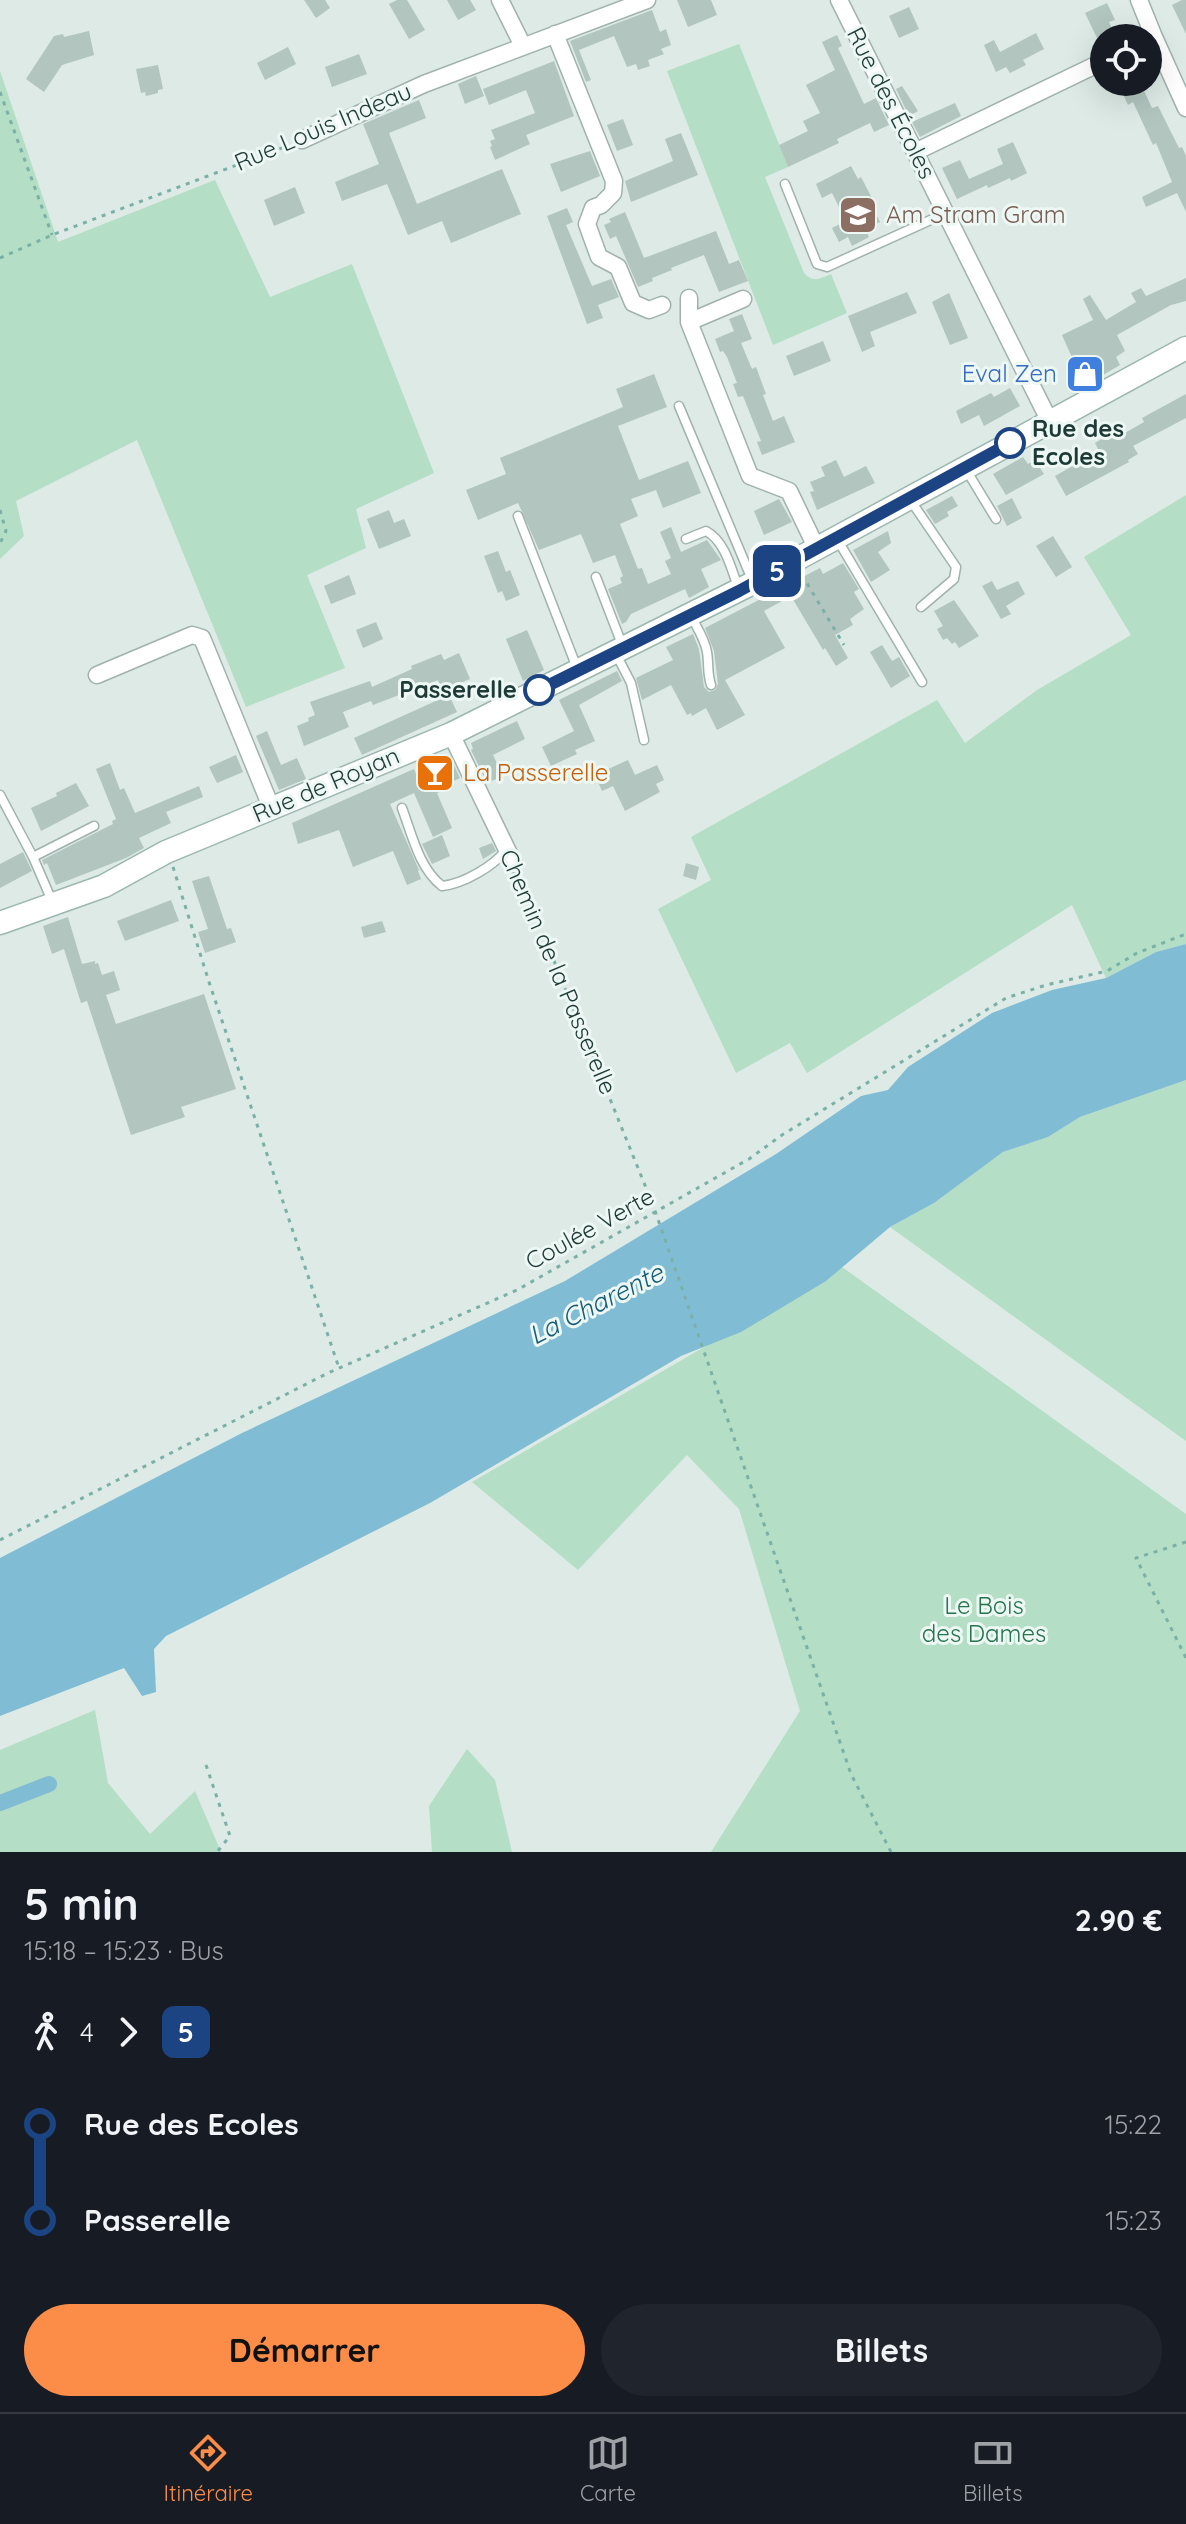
<!DOCTYPE html>
<html lang="fr">
<meta charset="utf-8">
<style>
:root{--surface:#171b24;--page:#20242c;--text:#f1f3f6;--muted:#9ea1a6;--line:#363941;--accent:#fc8d49}
body{margin:0;font-family:Quicksand,sans-serif;background:var(--page);color:var(--text);height:100vh;display:flex;flex-direction:column;font-size:30px;white-space:nowrap}
*{box-sizing:border-box;margin:0}
p{font-size:26px;color:var(--muted)}
.icon{flex:none;width:44px;height:44px;fill:none;stroke:currentColor;stroke-width:2;stroke-linecap:round;stroke-linejoin:round}
.map{position:relative;height:1852px;overflow:hidden}
.drawer{display:flex;flex-direction:column;background:var(--surface);flex:1}
.drawer>*{flex:none}
.badge{padding:0 16px;border-radius:12px;font-size:28px;line-height:52px}
.fabs{position:absolute;left:1090px;top:24px;display:grid;gap:16px}
.fabs a{display:grid;place-items:center;width:72px;height:72px;border-radius:50%;background:var(--surface);box-shadow:0 8px 32px #0002;font-size:40px}
.map>.badge{position:absolute;translate:-50% -50%;box-shadow:0 0 0 4px #fff}
.legs{display:flex;align-items:center;gap:12px;height:88px;padding:0 24px;font-size:26px}
.legs p{margin-inline-start:auto}
.head{display:flex;align-items:center;justify-content:space-between;height:136px;padding:0 24px}
h1{font-size:44px;font-weight:700;line-height:60px}
.primary-button{display:flex;gap:16px;margin-top:auto;padding:16px 24px}
.primary-button a{flex:1;height:92px;border-radius:48px;background:var(--accent);color:#111;font-size:32px;font-weight:700;line-height:92px;text-align:center}
.primary-button a+a{background:var(--page);color:var(--text)}
ul{padding:0 24px;list-style:none}
li{display:flex;align-items:center;gap:28px;height:96px;font-size:30px}
li i{display:grid;place-items:center;width:12px;height:100%;margin:0 10px;background:currentColor}
li i::after{content:'';width:20px;height:20px;margin:-10px;border:6px solid;border-radius:50%;background:var(--surface)}
li p{margin-inline-start:auto}
li:first-child i{background:linear-gradient(#0000 50%,currentColor 0)}
li:last-child i{background:linear-gradient(currentColor 50%,#0000 0)}
.tabs{display:flex;justify-content:space-around;align-items:center;height:112px;border-top:2px solid var(--line);background:var(--surface);font-size:22px;color:var(--muted)}
.tabs a{display:grid;justify-items:center;gap:4px}
.tabs .on{color:var(--accent)}
.map>svg:first-child{display:block}
.green{fill:#b4dec5}
.water{fill:#80bcd4}
.lines{fill:none;stroke-linecap:round;stroke-linejoin:round}
.canal{stroke:#80bcd4;stroke-width:16}
.building{fill:#b2c5bf}
.lane-casing{stroke:#a0b2ae;stroke-width:11}
.street-casing{stroke:#a0b2ae;stroke-width:19}
.secondary-casing{stroke:#9bb7b0;stroke-width:25}
.path{stroke:#7bb0a7;stroke-width:3;stroke-dasharray:4 6;stroke-linecap:butt}
.lane{stroke:#fff;stroke-width:8}
.street{stroke:#fff;stroke-width:16}
.secondary{stroke:#fff;stroke-width:22}
.line-1-casing{stroke:#fff;stroke-width:18}
.line-1{stroke:#1c4482;stroke-width:12}
.stop-1-dot{fill:#fff;stroke:#1c4482;stroke-width:4}
.labels{text-anchor:middle;stroke-width:6;stroke-linejoin:round;paint-order:stroke}
.street-label{font-size:24px;fill:#1e3a37;stroke:#edf7f3}
.education-label{font-size:24px;fill:#785e54;stroke:#edf7f3;text-anchor:start}
.shop-label{font-size:24px;fill:#366cbe;stroke:#edf7f3;text-anchor:end}
.stop-label{font-size:24px;font-weight:bold;fill:#1e3a37;stroke:#edf7f3;text-anchor:start}
.food-label{font-size:24px;fill:#c56008;stroke:#edf7f3;text-anchor:start}
.park-label{font-size:24px;fill:#25744e;stroke:#edf7f3}
.water-label{font-size:26px;font-style:italic;fill:#155b7a;stroke:#edf7f3}
</style>
<div class="map">
<svg width="1186" height="1852" viewBox="0 0 1186 1852">
<rect width="100%" height="100%" fill="#ddeae6"/>
<!-- green -->
<path class="green" d="M739,44l49,123 -23,10 39,96c9,10 16,6 27,1l16,39 -74,32 -106,-274z
M0,71l58,171 157,-62 55,117 82,-33 82,209 -78,36 10,39 -59,27 38,93 -99,39 -109,-267 -121,61 8,35 -24,23z
M1186,495v449l-30,8 -50,26 -34,-73 -265,168 -17,-30 -54,30 -78,-164 53,-29 -20,-43 246,-137 28,43 72,-53 94,-55 -47,-78z
M1186,1080v361l-296,-214 44,-24 69,-51 45,-15 32,-20z
M842,1267l344,247v338h-475l89,-141 -61,-202 -52,-54 -109,115 -106,-88z
M95,1710l13,73 42,51 45,-43 26,61h-221v-102z
M467,1749l28,31 17,72h-80l-3,-46z"/>
<!-- water -->
<path class="water" d="M1186,944v136l-106,37 -32,20 -45,15 -69,51 -44,24 -64,54 -85,51 -60,24 -251,147 -264,133 -12,13 2,43 -14,4 -18,-28 -124,48v-158l242,-125 323,-152 211,-127 85,-58 27,-6 20,-23 84,-54 60,-23 54,-12 50,-26z"/>
<g class="lines">
<!-- canal -->
<path class="canal" d="M0,1803l49,-19"/>
</g>
<!-- building -->
<path class="building" d="M304,0h21l5,8 -14,10z
M397,0h10l18,30 -16,9 -20,-35z
M447,0h23l6,10 -18,10z
M677,0h34l6,15 -29,12z
M1182,0h4v34l-14,-29z
M1107,3l8,17 -6,2 5,11 -16,7 -13,-27z
M909,7l10,22 -20,9 -10,-22z
M652,10l8,22 6,-3 5,16 -10,4 3,5 -16,6 2,6 -12,4 -2,-6 -9,3 -13,-31 -35,14 12,30 -5,2 -16,-41z
M89,31l5,24 -32,10 -18,27 -18,-13 28,-43 9,-2 1,3z
M1036,33l8,16 -21,11 3,5 -16,8 -4,-6 -10,5 -12,-27 10,-5 6,12z
M837,35l5,11 -4,2 26,56 12,-6 13,27 -15,7 -4,-9 -33,16 2,4 -51,24 -9,-22 29,-14 -5,-10 17,-8 -14,-28 29,-15 -13,-28z
M288,47l8,17 -31,16 -8,-17z
M359,54l8,20 -35,13 -7,-20z
M554,61l20,55 -48,19 4,9 -35,16 -5,-13 2,-1 -2,-5 5,-2 -4,-9 44,-17 -9,-23 -37,15 -6,-16z
M158,65l5,24 -5,1v3l-12,3 -1,-4 -4,1 -5,-24z
M476,76l8,20 -19,8 -7,-20z
M1117,82h23l12,26 6,-2 21,42 3,-1 4,9v56l-9,-19 -31,14 -4,-10 30,-15 -16,-39 -3,2 -20,-43 -5,3z
M902,86l16,25 -9,5 -13,-27z
M419,100l7,18 -37,15 28,71 85,-35 19,45 -70,29 -9,-22 -34,14 -21,-51 -45,17 -7,-19 44,-18 -16,-40z
M955,103l6,13 -41,21 -8,-15z
M623,119l10,26 -16,6 -10,-26z
M681,133l17,42 -67,27 -6,-21 48,-20 -8,-22z
M1013,142l14,31 -16,8 -1,-3 -22,10 -1,-3 -30,14 -15,-31 18,-8 9,19 34,-15 -6,-15z
M590,151l10,25 -39,16 -11,-28z
M851,166l7,13 3,-2 13,25 -3,2 9,18 -15,7 4,8 -17,9 -4,-9 -9,5 -7,-14 14,-7 -14,-28 -10,5 -6,-14z
M295,187l10,26 -31,13 -10,-26z
M567,208l6,14 -7,3 26,61 19,-7 8,18 -21,8 5,13 -16,6 -40,-108z
M625,212l19,46 72,-27 13,33 10,-4 9,21 -29,11 -15,-37 -33,13 1,2 -20,8 1,3 -15,6 -22,-51 -6,3 -6,-14 7,-3 -2,-3z
M1186,278v23l-15,4 -54,30 8,16 -9,6 4,8 -27,16 -1,-2 -13,6 -11,-20 6,-3 -12,-27 31,-15 -10,-21 7,-4 16,25 30,-18 -5,-9 10,-5 5,8z
M907,292l10,21 -47,19 5,14 -13,6 -14,-36z
M949,293l19,45 -18,7 -18,-43z
M742,314l10,25 -11,4 11,26 4,-2 10,27 -3,1 10,26 11,-5 11,26 -33,13 -5,-13 4,-1 -18,-45 -5,1 -5,-13 4,-1 -10,-26 -4,-6 -3,1 -5,-13 19,-8 -5,-12z
M823,341l8,20 -37,15 -8,-20z
M654,374l13,33 -49,19 21,54 49,-19 13,32 -38,15 -7,-18 -25,9 7,17 -18,8 18,45 4,-1 6,16 23,-10 -6,-13 6,-3 -11,-26 11,-5 10,25 26,-12 14,20 -20,9 8,18 -20,11 -4,-9 -54,25 -5,8 -4,2 -14,-35 14,-6 -2,-5 3,-2 -8,-21 -22,8 -12,-29 -42,16 -21,-47 -40,17 -12,-30 40,-16 -6,-16 123,-51 -7,-18z
M1010,388l10,18 -36,20 -5,-11 -18,9 -5,-13 35,-18 3,4z
M1186,394v24l-53,28 5,8 -10,6 1,2 -63,34 -11,-20 44,-25 -4,-8 17,-10 9,-6 4,6 19,-11 -2,-4z
M1023,457l5,7 7,-4 9,14 -38,21 -13,-21z
M836,460l8,17 22,-11 9,17 -58,27 -7,-18 4,-1 -4,-9 15,-6 -4,-9z
M952,496l6,10 -11,6 2,4 -14,8 -9,-14z
M1012,498l10,20 -15,8 -10,-20z
M779,499l13,23 -28,13 -10,-24z
M389,510l5,13 10,-4 7,17 -32,13 -12,-30z
M888,531l3,12 -13,9 12,18 -19,12 -18,-32z
M1053,536l19,31 -16,10 -20,-31z
M498,551l8,21 4,-2 10,25 -14,6 -4,-10 -4,2 -14,-37z
M843,563l16,26 -5,3 10,17 -14,10 3,6 -18,10 13,23 -12,8 -11,-18 -2,2 -32,-54 -27,15 21,37 -60,32 20,35 -28,15 -11,-22 -14,8 -1,-3 -4,2 -16,-30 -29,15 -6,-22 37,-18 -7,-13 27,-13 6,15 5,38 5,5 6,-2 3,-6 -4,-33 -9,-23 115,-60 3,6z
M349,575l7,19 -25,10 -7,-18z
M992,581l5,9 21,-9 7,13 -19,12 5,8 -10,5 -19,-33z
M954,600l25,36 -20,12 -4,-6 -3,2 -5,-6 -4,2 -6,-11 6,-3 -9,-15z
M376,622l7,17 -20,9 -7,-18z
M527,630l17,40 -21,11 -17,-42z
M882,645l10,16 7,-4 11,19 -19,12 -21,-36z
M459,653l11,26 -28,12 -4,-11 -65,25 -2,-4 -28,11 6,15 -45,19 -7,-20 12,-5 -1,-3 7,-3 -5,-13 60,-21 2,6 40,-18 -1,-3 30,-12 3,6z
M617,671l5,10 -43,24 16,36 -20,9 2,4 -26,12 -9,-19 32,-16 -15,-31z
M449,695l8,17 -95,43 -8,-17z
M517,721l8,18 -32,16 10,21 -16,7 -16,-33 2,-1 -2,-6z
M267,731l14,34 16,-7 9,21 -27,11 -23,-54z
M236,755l7,17 -26,11 -8,-16z
M451,759l9,19 -19,9 1,4 -5,2 15,35 -19,9 -19,-44 -24,11 29,66 -1,1 3,8 -14,6 -14,-34 -40,16 -14,-37 -41,14 -6,-21 122,-54 2,5z
M628,760l7,15 22,-10 7,15 -8,4 4,8 -35,19 -12,-25 -11,5 -7,-16z
M110,763l10,27 4,-2 11,25 64,-27 4,11 -37,15 5,11 -32,15 5,10 -18,10 -70,27 -9,-22 -3,2 -2,-5 71,-36 -1,-3 4,-2 -20,-50z
M76,783l13,23 -48,25 -10,-23 26,-12 -1,-3z
M442,835l8,21 -18,8 -10,-20z
M492,843l4,8 -13,8 -4,-11z
M23,852l9,19 -32,17v-24z
M686,863l13,4 -3,13 -13,-4z
M209,876l18,53 4,-1 5,14 -31,11 -7,-21 10,-3 -16,-48z
M171,900l8,21 -54,20 -8,-20z
M68,917l14,47 13,-3v3l3,-1 4,12 12,-4 6,19 -14,5 10,29 88,-30 32,95 -55,18 4,10 -54,18 -44,-134 -6,2 -17,-54 -12,5 -9,-28z
M382,921l4,11 -22,6 -3,-11z"/>
<g class="lines">
<defs>
<path id="lane" d="M785,184l32,80 10,3 119,-54
M679,406l74,176
M965,468l31,51
M911,501l45,66 -2,12 -33,28
M518,516l59,152
M686,539l20,-8c19,10 25,37 32,56
M837,539l85,143
M596,577l27,70
M691,616c6,12 14,23 16,36 2,12 0,21 4,33
M616,654l15,29 13,57
M0,795l33,62 16,37
M402,808c10,27 17,60 40,78 21,-2 52,-20 64,-36
M33,857l61,-31"/>
<path id="street" d="M500,0l23,46
M839,0l211,422
M1139,0l15,37
M555,34l59,147 -1,12 -12,12 -8,3 -6,16 12,33 19,10 15,36 16,7 13,-5
M1148,40l6,-3 32,71
M302,140l122,-56 223,-84
M915,152l189,-91
M689,298v24l61,154 39,15 28,58
M689,322l54,-23
M97,675l95,-40 10,3 69,169
M451,734l63,130"/>
<path id="secondary" d="M0,923l104,-37 62,-34 285,-118 302,-151 433,-235"/>
</defs>
<!-- lane casing -->
<use href="#lane" class="lane-casing"/>
<!-- street casing -->
<use href="#street" class="street-casing"/>
<!-- secondary casing -->
<use href="#secondary" class="secondary-casing"/>
<!-- path -->
<path class="path" d="M0,92l52,143
M0,258l52,-23 235,-89
M0,510l6,21 -6,12
M802,575l42,70
M173,867l36,115 130,386
M520,877l133,328 198,569 40,78
M0,1540l328,-167 189,-83 232,-131 33,-24 224,-137 40,-13 61,-14 30,-18 49,-19
M1186,1542l-50,16 50,100
M206,1765l24,71 -13,16"/>
<!-- lane -->
<use href="#lane" class="lane"/>
<!-- street -->
<use href="#street" class="street"/>
<!-- secondary -->
<use href="#secondary" class="secondary"/>
</g>
<g class="lines">
<defs>
<path id="line-1" d="M539,690l200,-99 271,-148"/>
</defs>
<!-- line-1 casing -->
<use href="#line-1" class="line-1-casing"/>
<!-- line-1 -->
<use href="#line-1" class="line-1"/>
</g>
<!-- icons -->
<defs>
<symbol id="school-square" viewBox="-11 -11 22 22"><rect x="-9" y="-9" width="18" height="18" rx="4" fill="#8d6e63" stroke="#edf7f3"/><path d="M0-5L7-2L0 1L-7-2ZM-4 1L0 2.5L4 1V4Q0 6-4 4Z" fill="#fff"/></symbol>
<symbol id="shop-square" viewBox="-11 -11 22 22"><rect x="-9" y="-9" width="18" height="18" rx="4" fill="#3f7fe0" stroke="#edf7f3"/><path d="M-5-2.5h2.3a2.7 3.5 0 0 1 5.4 0H5L5.5 6h-11ZM-1.5-2.5h3a1.5 2.3 0 0 0-3 0Z" fill="#fff"/></symbol>
<symbol id="bar-square" viewBox="-11 -11 22 22"><rect x="-9" y="-9" width="18" height="18" rx="4" fill="#e8710a" stroke="#edf7f3"/><path d="M-6-5H6L.8 .8V4.5H3.5V6h-7V4.5H-.8V.8Z" fill="#fff"/></symbol>
</defs>
<g fill-rule="evenodd">
<use href="#school-square" x="836" y="193" width="44" height="44"/>
<use href="#shop-square" x="1063" y="352" width="44" height="44"/>
<use href="#bar-square" x="413" y="751" width="44" height="44"/>
</g>
<!-- markers -->
<g class="stop-1-dot">
<circle cx="1010" cy="443" r="14"/>
<circle cx="539" cy="690" r="14"/>
</g>
<g class="labels">
<!-- street labels -->
<g class="street-label">
<text transform="translate(891 103) rotate(63)" y="8">Rue des Écoles</text>
<text transform="translate(323 127) rotate(-23)" y="8">Rue Louis Indeau</text>
<text transform="translate(326 785) rotate(-23)" y="8">Rue de Royan</text>
<text transform="translate(558 972) rotate(67)" y="8">Chemin de la Passerelle</text>
<text transform="translate(590 1229) rotate(-29)" y="8">Coulée Verte</text>
</g>
<!-- education labels -->
<g class="education-label">
<text x="886" y="223">Am Stram Gram</text>
</g>
<!-- shop labels -->
<g class="shop-label">
<text x="1057" y="382">Eval Zen</text>
</g>
<!-- stop labels -->
<g class="stop-label">
<text x="1032" y="437">Rue des<tspan x="1032" dy="28">Ecoles</tspan></text>
<text x="517" y="698" text-anchor="end">Passerelle</text>
</g>
<!-- food labels -->
<g class="food-label">
<text x="463" y="781">La Passerelle</text>
</g>
<!-- park labels -->
<g class="park-label">
<text x="984" y="1614">Le Bois<tspan x="984" dy="28">des Dames</tspan></text>
</g>
<!-- water labels -->
<g class="water-label">
<text transform="translate(596 1304) rotate(-27)" y="9">La Charente</text>
</g>
</g>
</svg>
<div class="fabs">
<a><svg class="icon" aria-label="locate" viewBox="0 0 24 24"><circle cx="12" cy="12" r="6"/><path d="M12 2v4M12 18v4M2 12h4M18 12h4"/></svg></a>
</div>
<b class="badge" style="left:777px;top:571px;background:#1c4482;color:#fff">5</b>
</div>
<section class="drawer">
<div class="head"><div><h1>5 min</h1><p>15:18 – 15:23 · Bus</p></div><b>2.90 €</b></div>
<div class="legs"><svg class="icon" aria-label="walk" viewBox="0 0 24 24"><circle cx="13" cy="4" r="2"/><path d="M13 8l-2 6 4 7M11 14l-3 7M7 12l3-4h3l4 4"/></svg>4<svg class="icon" aria-label="forward" viewBox="0 0 24 24"><path d="M9 5l7 7-7 7"/></svg><b class="badge" style="background:#1c4482;color:#fff">5</b></div>
<ul>
<li><i style="color:#1c4482"></i><b>Rue des Ecoles</b><p>15:22</p></li>
<li><i style="color:#1c4482"></i><b>Passerelle</b><p>15:23</p></li>
</ul>
<div class="primary-button"><a>Démarrer</a><a>Billets</a></div>
</section>
<nav class="tabs">
<a class="on"><svg class="icon" aria-label="directions" viewBox="0 0 24 24"><path d="M12 3l9 9-9 9-9-9zM9 14v-3h6M13 9l2 2-2 2"/></svg>Itinéraire</a>
<a><svg class="icon" aria-label="map" viewBox="0 0 24 24"><path d="M3 6l6-2 6 2 6-2v14l-6 2-6-2-6 2zM9 4v14M15 6v14"/></svg>Carte</a>
<a><svg class="icon" aria-label="tickets" viewBox="0 0 24 24"><path d="M3 7h18v10H3zM15 7v10"/></svg>Billets</a>
</nav>
